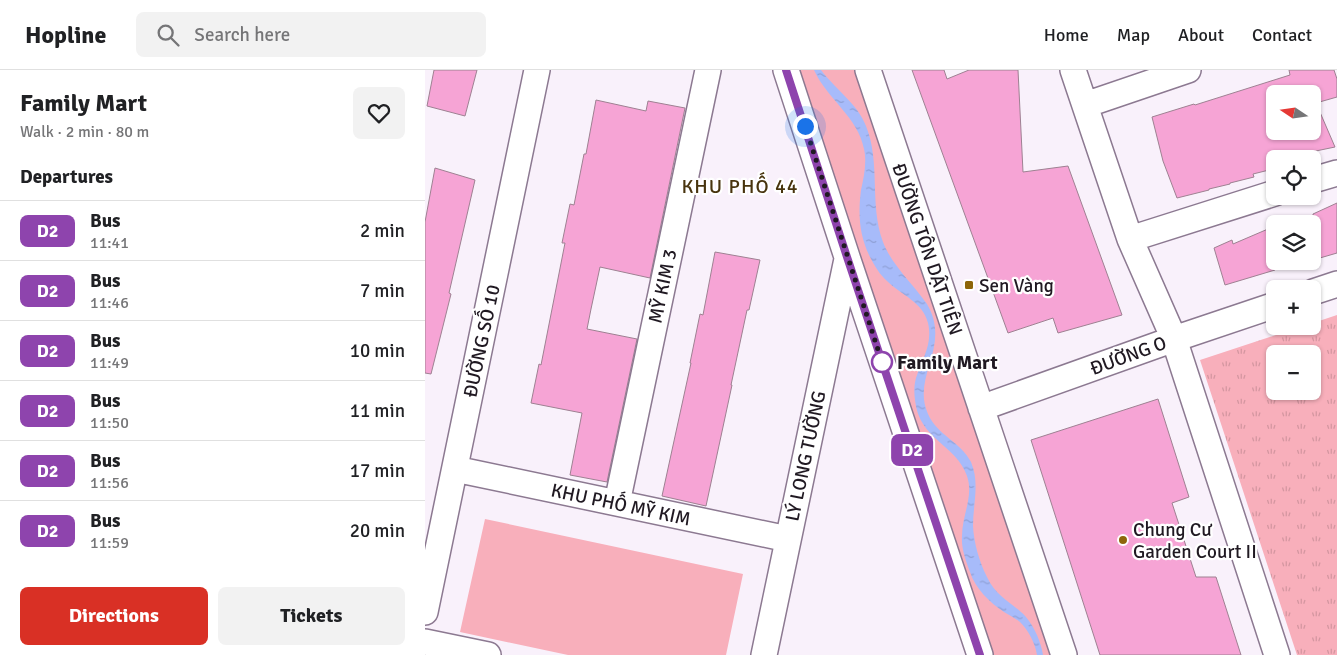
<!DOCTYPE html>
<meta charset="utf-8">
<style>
:root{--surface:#fff;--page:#f2f2f2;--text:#202124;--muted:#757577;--line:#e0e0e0;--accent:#d93025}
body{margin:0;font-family:Signika,sans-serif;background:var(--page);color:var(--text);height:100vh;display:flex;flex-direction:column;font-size:19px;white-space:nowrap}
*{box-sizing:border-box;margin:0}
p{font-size:16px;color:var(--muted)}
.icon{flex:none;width:28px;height:28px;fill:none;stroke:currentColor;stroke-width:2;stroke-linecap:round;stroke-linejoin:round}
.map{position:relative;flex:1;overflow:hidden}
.side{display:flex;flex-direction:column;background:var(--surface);width:425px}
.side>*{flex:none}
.badge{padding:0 10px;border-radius:8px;font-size:18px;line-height:32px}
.needle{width:32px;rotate:283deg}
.controls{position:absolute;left:841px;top:15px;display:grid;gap:10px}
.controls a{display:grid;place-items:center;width:55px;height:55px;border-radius:8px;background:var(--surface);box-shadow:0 1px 4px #0004;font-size:25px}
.you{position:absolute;width:25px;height:25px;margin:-12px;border:4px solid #fff;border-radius:50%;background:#1a73e8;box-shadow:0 0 0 8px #1a73e833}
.map>.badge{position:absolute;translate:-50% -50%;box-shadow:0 0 0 2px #fff}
h2{padding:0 20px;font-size:19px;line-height:45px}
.round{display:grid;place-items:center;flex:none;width:52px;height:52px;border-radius:8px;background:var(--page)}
.headline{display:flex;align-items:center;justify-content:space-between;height:85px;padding:0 20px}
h1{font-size:24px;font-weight:700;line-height:38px}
.primary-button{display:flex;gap:10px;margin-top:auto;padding:10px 20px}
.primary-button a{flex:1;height:58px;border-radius:8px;background:var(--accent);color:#fff;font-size:20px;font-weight:700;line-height:58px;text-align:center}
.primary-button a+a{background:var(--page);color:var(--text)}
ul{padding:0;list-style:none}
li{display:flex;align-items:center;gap:15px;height:60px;padding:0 20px;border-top:1px solid var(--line)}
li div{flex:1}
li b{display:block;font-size:19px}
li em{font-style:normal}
li .badge{min-width:55px;font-weight:700;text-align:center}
header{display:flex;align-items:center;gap:30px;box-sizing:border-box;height:70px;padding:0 25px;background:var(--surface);border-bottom:1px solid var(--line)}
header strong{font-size:24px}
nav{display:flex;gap:28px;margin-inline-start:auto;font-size:18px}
.search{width:350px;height:45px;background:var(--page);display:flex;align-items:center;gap:12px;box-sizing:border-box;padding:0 18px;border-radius:8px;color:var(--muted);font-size:19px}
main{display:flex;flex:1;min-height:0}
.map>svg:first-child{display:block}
.grass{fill:url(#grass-tufts);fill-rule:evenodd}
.green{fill:#f8afbb}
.water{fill:url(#water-ripples)}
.building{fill:#f6a4d5;stroke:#9e8192;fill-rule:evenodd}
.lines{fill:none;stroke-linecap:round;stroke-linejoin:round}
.street-casing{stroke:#8c7991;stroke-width:28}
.street{stroke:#fff;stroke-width:25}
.line-casing{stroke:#fff;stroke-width:11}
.line{stroke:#8e44ad;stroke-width:8}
.walk{stroke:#201922;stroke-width:5;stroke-dasharray:0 9}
.poi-dot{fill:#8e660a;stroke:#fff;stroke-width:2}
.stop-dot{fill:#fff;stroke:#8e44ad;stroke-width:2.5}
.labels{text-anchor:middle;stroke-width:4.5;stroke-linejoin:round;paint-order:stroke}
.street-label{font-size:19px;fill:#201922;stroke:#fff}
.poi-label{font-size:19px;fill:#201922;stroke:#fff;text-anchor:start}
.stop-label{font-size:19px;font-weight:bold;fill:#201922;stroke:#fff;text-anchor:start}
.neighbourhood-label{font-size:20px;letter-spacing:1px;fill:#48340e;stroke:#fff}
</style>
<header>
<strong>Hopline</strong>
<div class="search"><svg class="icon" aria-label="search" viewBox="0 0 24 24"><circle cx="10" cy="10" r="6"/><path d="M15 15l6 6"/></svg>Search here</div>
<nav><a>Home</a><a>Map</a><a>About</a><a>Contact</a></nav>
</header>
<main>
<section class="side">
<div class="headline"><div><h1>Family Mart</h1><p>Walk · 2 min · 80 m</p></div><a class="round"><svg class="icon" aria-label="heart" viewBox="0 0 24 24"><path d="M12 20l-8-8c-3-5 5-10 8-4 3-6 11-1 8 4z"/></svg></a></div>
<h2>Departures</h2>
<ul>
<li><span class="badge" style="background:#8e44ad;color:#fff">D2</span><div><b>Bus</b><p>11:41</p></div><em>2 min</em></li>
<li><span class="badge" style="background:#8e44ad;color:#fff">D2</span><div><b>Bus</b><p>11:46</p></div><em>7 min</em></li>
<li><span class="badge" style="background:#8e44ad;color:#fff">D2</span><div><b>Bus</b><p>11:49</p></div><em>10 min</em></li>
<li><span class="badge" style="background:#8e44ad;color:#fff">D2</span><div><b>Bus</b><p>11:50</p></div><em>11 min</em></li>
<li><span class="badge" style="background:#8e44ad;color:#fff">D2</span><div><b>Bus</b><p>11:56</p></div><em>17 min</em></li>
<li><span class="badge" style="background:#8e44ad;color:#fff">D2</span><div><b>Bus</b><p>11:59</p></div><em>20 min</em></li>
</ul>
<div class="primary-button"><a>Directions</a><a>Tickets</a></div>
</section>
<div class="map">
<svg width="912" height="585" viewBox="0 0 912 585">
<defs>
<pattern id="grass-tufts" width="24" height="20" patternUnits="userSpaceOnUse" patternTransform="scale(1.25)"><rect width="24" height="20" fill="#f8afbb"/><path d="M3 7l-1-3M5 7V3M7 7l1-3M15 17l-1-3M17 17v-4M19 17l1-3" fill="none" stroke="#d496a0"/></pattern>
<pattern id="water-ripples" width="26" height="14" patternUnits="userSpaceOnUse" patternTransform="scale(1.25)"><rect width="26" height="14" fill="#a7bbfa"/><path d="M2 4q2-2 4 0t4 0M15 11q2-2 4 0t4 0" fill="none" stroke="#8fa0d6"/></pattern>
</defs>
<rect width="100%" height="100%" fill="#f9f1fb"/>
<!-- grass -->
<path class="grass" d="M912,245v340h-40l-97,-295 103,-34h10v-3zM850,284h38v37h-38z"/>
<!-- green -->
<path class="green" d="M370,0h62l197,585h-64z
M60,449l258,55 -17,81h-158l-108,-23z"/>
<!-- water -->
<path class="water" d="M389,0h7c15,20 36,33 45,56 15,37 3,78 17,116 8,22 30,42 44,62 25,43 -16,72 1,110 9,21 33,28 43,48 9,21 2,42 2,64 1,17 6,35 14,51 10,21 25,25 39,40 9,11 15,25 17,38h-6c-2,-12 -8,-24 -17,-33 -5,-4 -11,-7 -16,-10 -14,-9 -29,-24 -34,-40 -4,-11 -9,-24 -8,-36 0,-21 12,-40 5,-60 -11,-32 -48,-36 -52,-76 -1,-7 -1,-15 1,-22 6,-19 17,-34 12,-55 -5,-21 -27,-28 -41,-42 -7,-6 -13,-16 -17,-24 -11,-22 -12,-43 -9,-67 3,-13 6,-28 3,-41 -6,-32 -37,-50 -50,-79z"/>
<!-- building -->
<path class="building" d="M9,0h43l-12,46 -38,-10z
M487,0h32l3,9 22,-9h49l5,102 45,-6 54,149 -64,18 -5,-15 -45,15z
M864,0h45l3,9v18l-21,6 19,44 -24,5 1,3 -16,4h-21v5l-4,1 2,4 -20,5 1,3 -24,6v1l-21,5v1l-32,8 -14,-37 -11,-44 42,-13 1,1 95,-30zM850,24h38v37h-38z
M171,30l50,11 2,-10 37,7 -35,170 -50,-11 -9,42 -4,20 50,10 -30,143 -37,-7 12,-62 -51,-10 8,-39 2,1 24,-122h-3l8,-39 4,1 10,-51h2z
M10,98l40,12 -26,113 2,1 -20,80 -6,-1v-151z
M912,133v50l-24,7v-46z
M850,156v44l-50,15 -11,-37 18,-8 1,4z
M290,182l45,8 -11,50h-2l-16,75h1l-26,121 -44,-10 29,-133h-1l10,-49 3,1z
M733,329l31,98 -17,6 24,74h20l25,78h-141l-69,-215z"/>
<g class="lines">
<defs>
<path id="street" d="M361,0l61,187 133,398
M443,0l196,585
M648,0l57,169 44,100 103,316
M660,35l103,-35
M888,110l24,-7
M705,169l145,-46
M888,222l24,-8
M556,338l193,-69 101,-34
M30,399l333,70
M192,433l91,-433
M0,542l112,-542
M0,572l63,13
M339,585l83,-396"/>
</defs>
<!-- street casing -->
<use href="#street" class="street-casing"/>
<!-- street -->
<use href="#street" class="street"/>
</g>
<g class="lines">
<defs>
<path id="line" d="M361,0l61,187 133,398"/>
</defs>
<!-- line casing -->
<use href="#line" class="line-casing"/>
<!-- line -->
<use href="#line" class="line"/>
<!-- walk -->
<path class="walk" d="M380,56l80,245 -3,-9"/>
</g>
<!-- markers -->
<g class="poi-dot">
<rect x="539" y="210" width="10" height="10" rx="2.5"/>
<circle cx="698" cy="470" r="5"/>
</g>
<circle class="stop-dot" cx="457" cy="292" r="10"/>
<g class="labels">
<!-- street labels -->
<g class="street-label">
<text transform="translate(503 179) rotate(71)" y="7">ĐƯỜNG TÔN DẬT TIÊN</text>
<text transform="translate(237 216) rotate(-78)" y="7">MỸ KIM 3</text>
<text transform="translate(56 271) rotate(-78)" y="7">ĐƯỜNG SỐ 10</text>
<text transform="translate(703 285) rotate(-20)" y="7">ĐƯỜNG O</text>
<text transform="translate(380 386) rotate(-78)" y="7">LÝ LONG TƯỜNG</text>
<text transform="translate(196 434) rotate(12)" y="7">KHU PHỐ MỸ KIM</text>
</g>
<!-- poi labels -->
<g class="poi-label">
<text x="554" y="222">Sen Vàng</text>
<text x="708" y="466">Chung Cư<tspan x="708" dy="22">Garden Court II</tspan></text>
</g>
<!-- stop labels -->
<g class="stop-label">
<text x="472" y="299">Family Mart</text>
</g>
<!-- neighbourhood labels -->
<g class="neighbourhood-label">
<text x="315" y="123">KHU PHỐ 44</text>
</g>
</g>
</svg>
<div class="controls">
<a><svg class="needle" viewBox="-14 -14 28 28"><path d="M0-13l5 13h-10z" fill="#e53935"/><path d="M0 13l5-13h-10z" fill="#757577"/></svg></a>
<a><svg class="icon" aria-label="locate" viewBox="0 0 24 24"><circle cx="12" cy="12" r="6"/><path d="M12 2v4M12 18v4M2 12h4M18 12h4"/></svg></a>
<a><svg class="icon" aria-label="layers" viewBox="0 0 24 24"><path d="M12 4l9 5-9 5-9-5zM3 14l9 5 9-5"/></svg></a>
<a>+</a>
<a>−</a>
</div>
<div class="you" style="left:380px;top:56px"></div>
<b class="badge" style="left:487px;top:380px;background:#8e44ad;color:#fff">D2</b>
</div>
</main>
